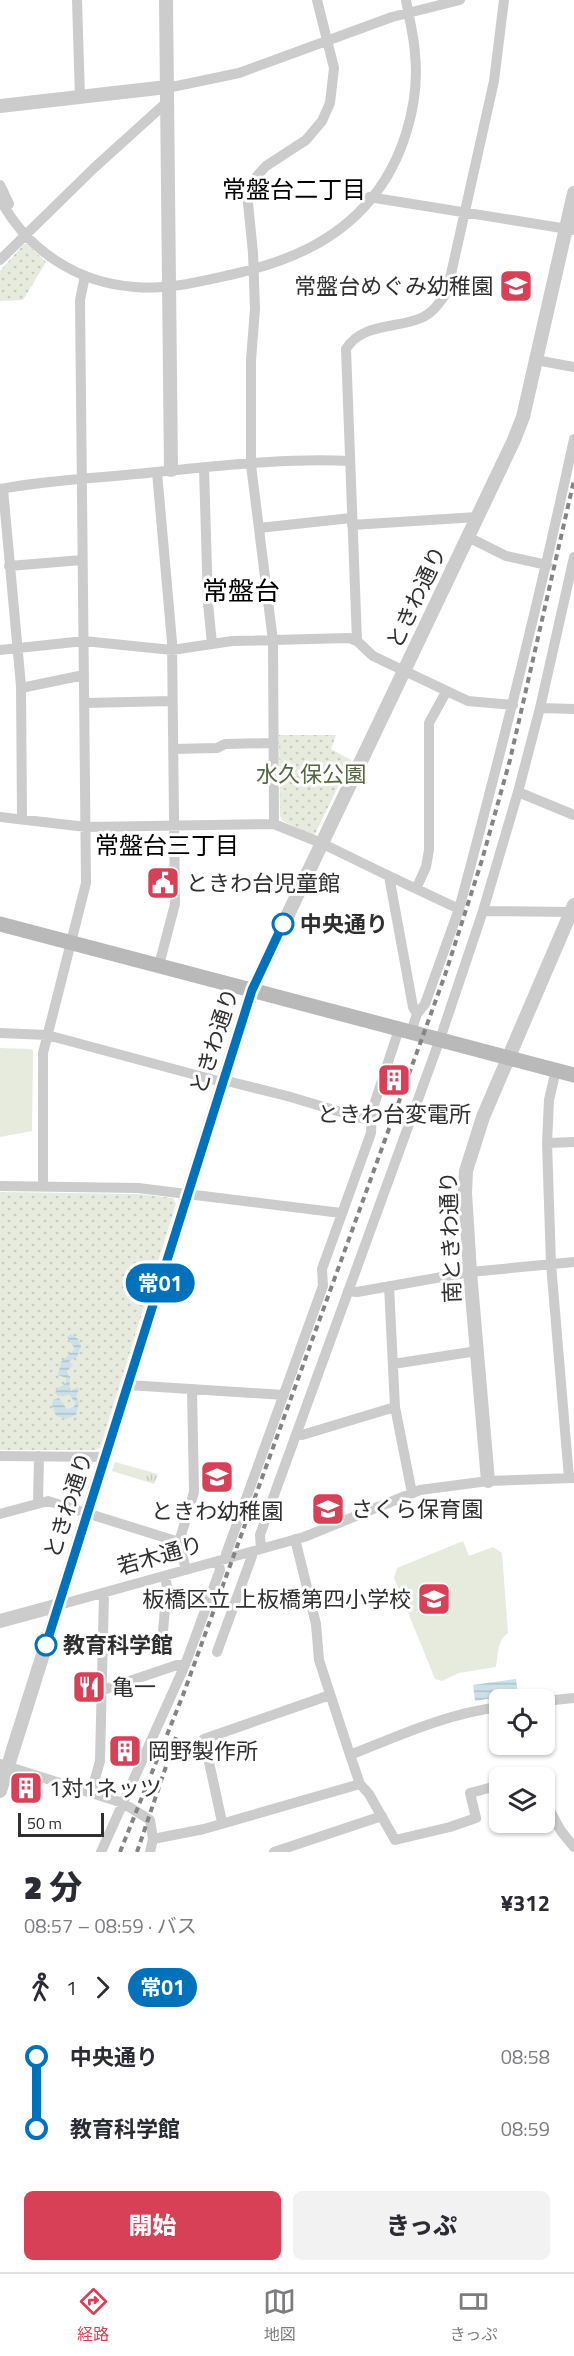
<!DOCTYPE html>
<html lang="ja">
<meta charset="utf-8">
<style>
:root{--surface:#fff;--page:#f2f2f3;--text:#2b2b33;--muted:#7c7c81;--line:#e1e1e2;--accent:#d74057}
body{margin:0;font-family:"Titillium Web","Noto Sans JP",sans-serif;background:var(--page);color:var(--text);height:100vh;display:flex;flex-direction:column;font-size:22px;white-space:nowrap}
*{box-sizing:border-box;margin:0}
p{font-size:20px;color:var(--muted)}
.icon{flex:none;width:33px;height:33px;fill:none;stroke:currentColor;stroke-width:2;stroke-linecap:round;stroke-linejoin:round}
.map{position:relative;height:1852px;overflow:hidden}
.side{display:flex;flex-direction:column;background:var(--surface);flex:1}
.side>*{flex:none}
.badge{padding:0 12px;border-radius:20px;font-size:21px;line-height:39px}
.controls{position:absolute;left:489px;top:1689px;display:grid;gap:12px}
.controls a{display:grid;place-items:center;width:66px;height:66px;border-radius:9px;background:var(--surface);box-shadow:0 2px 4px #0004;font-size:30px}
.scale{position:absolute;left:18px;bottom:15px;width:86px;box-sizing:border-box;padding-left:6px;border:3px solid #2f2f2f;border-top:0;font-size:16px;line-height:21px;white-space:nowrap;color:#2f2f2f;-webkit-text-stroke:4px #fff;paint-order:stroke}
.map>.badge{position:absolute;translate:-50% -50%;box-shadow:0 0 0 3px #fff}
.legs{display:flex;align-items:center;gap:9px;height:66px;padding:0 24px;font-size:20px}
.legs p{margin-inline-start:auto}
.head{display:flex;align-items:center;justify-content:space-between;height:102px;padding:0 24px}
h1{font-size:33px;font-weight:800;line-height:45px}
.cta{display:flex;gap:12px;margin-top:auto;padding:12px 24px}
.cta a{flex:1;height:69px;border-radius:9px;background:var(--accent);color:#fff;font-size:24px;font-weight:800;line-height:69px;text-align:center}
.cta a+a{background:var(--page);color:var(--text)}
ul{padding:0 24px;list-style:none}
li{display:flex;align-items:center;gap:21px;height:72px;font-size:22px}
li i{display:grid;place-items:center;width:9px;height:100%;margin:0 8px;background:currentColor}
li i::after{content:'';width:15px;height:15px;margin:-8px;border:4px solid;border-radius:50%;background:var(--surface)}
li p{margin-inline-start:auto}
li:first-child i{background:linear-gradient(#0000 50%,currentColor 0)}
li:last-child i{background:linear-gradient(currentColor 50%,#0000 0)}
.tabs{display:flex;justify-content:space-around;align-items:center;height:84px;border-top:2px solid var(--line);background:var(--surface);font-size:16px;color:var(--muted)}
.tabs a{display:grid;justify-items:center;gap:3px}
.tabs .on{color:var(--accent)}
.map>svg:first-child{display:block}
.grass{fill:url(#grass-tufts)}
.park{fill:url(#park-dots)}
.garden{fill:#e6ebde}
.water{fill:url(#water-rules)}
.lines{fill:none;stroke-linecap:round;stroke-linejoin:round}
.minor{stroke:#ccc;stroke-width:10}
.tertiary{stroke:#ccc;stroke-width:14}
.secondary{stroke:#b9b9b9;stroke-width:15}
.rail{stroke:#848484;stroke-width:4;stroke-dasharray:6 4.5;stroke-linecap:butt}
.line-1-casing{stroke:#fff;stroke-width:14}
.line-1{stroke:#0072bc;stroke-width:9}
.stop-1-dot{fill:#fff;stroke:#0072bc;stroke-width:3}
.labels{text-anchor:middle;stroke-width:6;stroke-linejoin:round;paint-order:stroke}
.poi-label{font-size:22px;fill:#2f2f2f;stroke:#fff;text-anchor:start}
.street-label{font-size:22px;fill:#2f2f2f;stroke:#fff}
.park-label{font-size:22px;fill:#556740;stroke:#fff}
.stop-label{font-size:22px;font-weight:bold;fill:#2f2f2f;stroke:#fff;text-anchor:start}
.neighbourhood-label{font-size:24px;fill:#000;stroke:#fff}
.quarter-label{font-size:26px;fill:#000;stroke:#fff}
</style>
<div class="map">
<svg width="574" height="1852" viewBox="0 0 574 1852">
<defs>
<pattern id="grass-tufts" width="24" height="20" patternUnits="userSpaceOnUse" patternTransform="scale(1.5)"><rect width="24" height="20" fill="#e6ebde"/><path d="M3 7l-1-3M5 7V3M7 7l1-3M15 17l-1-3M17 17v-4M19 17l1-3" fill="none" stroke="#c6cabf"/></pattern>
<pattern id="park-dots" width="8" height="8" patternUnits="userSpaceOnUse" patternTransform="scale(1.5)"><rect width="8" height="8" fill="#e6ebde"/><path d="M2 2h.1M6 6h.1" fill="none" stroke="#c6cabf" stroke-width="1.8" stroke-linecap="round"/></pattern>
<pattern id="water-rules" width="6" height="5" patternUnits="userSpaceOnUse" patternTransform="scale(1.5)"><rect width="6" height="5" fill="#cce0e9"/><path d="M0 2.5h6" fill="none" stroke="#b0c0c8"/></pattern>
</defs>
<rect width="100%" height="100%" fill="#fff"/>
<!-- grass -->
<path class="grass" d="M115,1462l43,12 -4,10 -42,-13z"/>
<!-- park -->
<path class="park" d="M24,244h3l19,18 -23,38 -23,1v-30z
M279,735h57l-5,14 20,11 -37,76 -31,-15 -3,-5z
M0,1192l139,2 34,4 3,6 -76,244 -5,2h-95z"/>
<!-- garden -->
<path class="garden" d="M0,1048l31,1 2,2 -1,80 -32,6z
M463,1541l6,15 24,-9 9,6 6,80c-11,8 -10,22 -12,34l-37,6 -17,8 -7,-2 -41,-101 3,-10z"/>
<!-- water -->
<path class="water" d="M71,1334l7,5 3,7 -4,11 -8,4 4,4 -6,6 3,11 -1,8 2,1 6,-4 2,2 -3,7 3,7 -3,12 -10,4 -10,-3 -4,-12 1,-4 6,-2 8,11 7,-2 1,-4 -5,-8 -12,1 -3,-3 2,-4 9,-6v-5l-8,-3 3,-13 14,-13 -8,-12z
M516,1679l2,15 -43,7 -2,-16z"/>
<g class="lines">
<!-- minor -->
<path class="minor" d="M77,0l3,97
M317,0l17,68 -4,35 -8,18 -16,19 -40,26 -9,10 -7,12 -2,15 5,50 2,56 -4,51v105l22,176 1,183 47,19 68,33
M167,88l72,-15 153,-56 68,-17
M0,185l9,19
M369,197l205,33
M0,199c27,51 77,84 135,88 32,3 67,-6 99,-13 52,-12 102,-32 137,-75 32,-38 49,-96 44,-145 -1,-18 -6,-36 -9,-54
M0,260l94,-92 73,-66
M536,360l38,7
M204,468l4,135 4,41
M157,472l15,170 3,262 -16,61
M0,489c51,-10 104,-11 156,-17 63,-6 129,-14 193,-11
M3,489l18,197 1,133
M352,525l125,-8
M259,528l92,-10
M468,537l38,19 41,9
M9,566l73,-6
M357,641l-11,-292c16,-26 49,-20 75,-31 12,-5 19,-16 26,-26l47,-211 10,-81
M0,650l84,-9 88,9 60,-9 117,-3 8,3 16,15 95,45 45,4
M21,688l63,-13
M85,703l87,-2
M540,708l34,1
M173,749l44,-1 8,-4 49,-1
M518,792l56,23
M0,817l86,10 188,-3
M416,889l10,-22 3,-17v-127l17,-31
M459,909c42,-156 81,-312 115,-470
M483,911l91,1
M411,1032l6,-18 8,-10 34,-95 -70,-33 24,131 4,7
M0,1033l47,2 175,47
M556,1070l-7,30 -2,43 4,121 18,214
M223,1080l64,16 84,25
M547,1143l27,-1
M0,1186l138,2 203,25
M43,1187v-134l43,-170 -6,-583 5,-24
M389,1286l6,121 17,86
M348,1291l9,1 113,-20 104,-10
M393,1364l84,-13
M128,1385l156,10
M297,1433l5,2 93,-28
M0,1456l105,1
M38,1504l1,-48
M0,1514l48,-13 131,41
M295,1539l21,85 3,36 31,95 10,29 9,10 26,46 55,-13 26,-9 -6,-25 30,-8
M261,1549l-1,-14 13,-37 167,-459 43,-128 35,-119 22,-84 34,-151
M226,1559v-5l97,-268 -1,-17 49,-136 1,-22 27,-82
M186,1570l-7,-28 15,-50 -2,-103
M59,1605l245,-68 116,-47 68,-9 86,-3
M163,1631l4,-44 -2,-11
M217,1652l35,-96 -1,-4
M103,1690l74,-25h8
M544,1701l30,-3
M350,1755c48,-19 98,-42 150,-48
M0,1764l123,39 27,17 3,19 -3,13
M528,1778l9,-3 1,3
M91,1793l9,-32 4,-168
M544,1800l17,31 13,16
M222,1822l-18,-83 126,-44
M153,1839l51,-10 156,-45
M101,1852l84,-187 35,-95 -2,-9
M274,1852l108,-36"/>
<!-- tertiary -->
<path class="tertiary" d="M166,0l5,470
M0,106l167,-19
M488,1481l-18,-209 -5,-79 1,-22 17,-54 91,-212
M0,1621l59,-16
M0,1791l252,-801 262,-550 9,-23 51,-224"/>
<!-- secondary -->
<path class="secondary" d="M0,924l574,151"/>
<!-- rail -->
<path class="rail" d="M120,1852l63,-157 262,-720 37,-115 28,-100 64,-280
M137,1852l39,-115"/>
</g>
<g class="lines">
<defs>
<path id="line-1" d="M46,1645l206,-655 31,-66"/>
</defs>
<!-- line-1 casing -->
<use href="#line-1" class="line-1-casing"/>
<!-- line-1 -->
<use href="#line-1" class="line-1"/>
</g>
<!-- icons -->
<defs>
<symbol id="school-square" viewBox="-11 -11 22 22"><rect x="-9" y="-9" width="18" height="18" rx="4" fill="#d74057" stroke="#fff"/><path d="M0-5L7-2L0 1L-7-2ZM-4 1L0 2.5L4 1V4Q0 6-4 4Z" fill="#fff"/></symbol>
<symbol id="civic-square" viewBox="-11 -11 22 22"><rect x="-9" y="-9" width="18" height="18" rx="4" fill="#d74057" stroke="#fff"/><path d="M-.6-6.5H3V-4.5H.6V-3L4-1V1h2V6H-6V1h2V-1L-.6-3ZM-1.2 2.5V6h2.4V2.5Z" fill="#fff"/></symbol>
<symbol id="building-square" viewBox="-11 -11 22 22"><rect x="-9" y="-9" width="18" height="18" rx="4" fill="#d74057" stroke="#fff"/><path d="M-4-6H4V6H1V3H-1V6H-4ZM-2.5-4.3h1.7v1.8h-1.7ZM.8-4.3h1.7v1.8H.8ZM-2.5-1h1.7V.8h-1.7ZM.8-1h1.7V.8H.8Z" fill="#fff"/></symbol>
<symbol id="restaurant-square" viewBox="-11 -11 22 22"><rect x="-9" y="-9" width="18" height="18" rx="4" fill="#d74057" stroke="#fff"/><path d="M-5-6h1v4h1v-4h1v4h1v-4h1v5L-1.5 .5V6h-2V.5L-5-1ZM5-6V6H3V1.5H1.5Q1.5-4 5-6Z" fill="#fff"/></symbol>
</defs>
<g fill-rule="evenodd">
<use href="#school-square" x="497" y="267" width="38" height="38"/>
<use href="#civic-square" x="144" y="864" width="38" height="38"/>
<use href="#building-square" x="375" y="1061" width="38" height="38"/>
<use href="#school-square" x="198" y="1458" width="38" height="38"/>
<use href="#school-square" x="309" y="1490" width="38" height="38"/>
<use href="#school-square" x="415" y="1580" width="38" height="38"/>
<use href="#restaurant-square" x="70" y="1668" width="38" height="38"/>
<use href="#building-square" x="106" y="1732" width="38" height="38"/>
<use href="#building-square" x="7" y="1769" width="38" height="38"/>
</g>
<!-- markers -->
<g class="stop-1-dot">
<circle cx="283" cy="924" r="10"/>
<circle cx="46" cy="1645" r="10"/>
</g>
<g class="labels">
<!-- poi labels -->
<g class="poi-label">
<text x="493" y="294" text-anchor="end">常盤台めぐみ幼稚園</text>
<text x="186" y="891">ときわ台児童館</text>
<text x="394" y="1122" text-anchor="middle">ときわ台変電所</text>
<text x="351" y="1517">さくら保育園</text>
<text x="217" y="1519" text-anchor="middle">ときわ幼稚園</text>
<text x="411" y="1607" text-anchor="end">板橋区立 上板橋第四小学校</text>
<text x="112" y="1695">亀一</text>
<text x="148" y="1759">岡野製作所</text>
<text x="49" y="1796">1対1ネッツ</text>
</g>
<!-- street labels -->
<g class="street-label">
<text transform="translate(416 597) rotate(-65)" y="8">ときわ通り</text>
<text transform="translate(214 1041) rotate(-72)" y="8">ときわ通り</text>
<text transform="translate(450 1237) rotate(-92)" y="8">南ときわ通り</text>
<text transform="translate(68 1505) rotate(-72)" y="8">ときわ通り</text>
<text transform="translate(160 1555) rotate(-16)" y="8">若木通り</text>
</g>
<!-- park labels -->
<g class="park-label">
<text x="311" y="782">水久保公園</text>
</g>
<!-- stop labels -->
<g class="stop-label">
<text x="300" y="932">中央通り</text>
<text x="63" y="1653">教育科学館</text>
</g>
<!-- neighbourhood labels -->
<g class="neighbourhood-label">
<text x="294" y="198">常盤台二丁目</text>
<text x="167" y="854">常盤台三丁目</text>
</g>
<!-- quarter labels -->
<g class="quarter-label">
<text x="241" y="600">常盤台</text>
</g>
</g>
</svg>
<div class="controls">
<a><svg class="icon" aria-label="locate" viewBox="0 0 24 24"><circle cx="12" cy="12" r="6"/><path d="M12 2v4M12 18v4M2 12h4M18 12h4"/></svg></a>
<a><svg class="icon" aria-label="layers" viewBox="0 0 24 24"><path d="M12 4l9 5-9 5-9-5zM3 14l9 5 9-5"/></svg></a>
</div>
<div class="scale">50 m</div>
<b class="badge" style="left:160px;top:1283px;background:#0072bc;color:#fff">常01</b>
</div>
<section class="side">
<div class="head"><div><h1>2 分</h1><p>08:57 – 08:59 · バス</p></div><b>¥312</b></div>
<div class="legs"><svg class="icon" aria-label="walk" viewBox="0 0 24 24"><circle cx="13" cy="4" r="2"/><path d="M13 8l-2 6 4 7M11 14l-3 7M7 12l3-4h3l4 4"/></svg>1<svg class="icon" aria-label="forward" viewBox="0 0 24 24"><path d="M9 5l7 7-7 7"/></svg><b class="badge" style="background:#0072bc;color:#fff">常01</b></div>
<ul>
<li><i style="color:#0072bc"></i><b>中央通り</b><p>08:58</p></li>
<li><i style="color:#0072bc"></i><b>教育科学館</b><p>08:59</p></li>
</ul>
<div class="cta"><a>開始</a><a>きっぷ</a></div>
</section>
<nav class="tabs">
<a class="on"><svg class="icon" aria-label="directions" viewBox="0 0 24 24"><path d="M12 3l9 9-9 9-9-9zM9 14v-3h6M13 9l2 2-2 2"/></svg>経路</a>
<a><svg class="icon" aria-label="map" viewBox="0 0 24 24"><path d="M3 6l6-2 6 2 6-2v14l-6 2-6-2-6 2zM9 4v14M15 6v14"/></svg>地図</a>
<a><svg class="icon" aria-label="tickets" viewBox="0 0 24 24"><path d="M3 7h18v10H3zM15 7v10"/></svg>きっぷ</a>
</nav>
